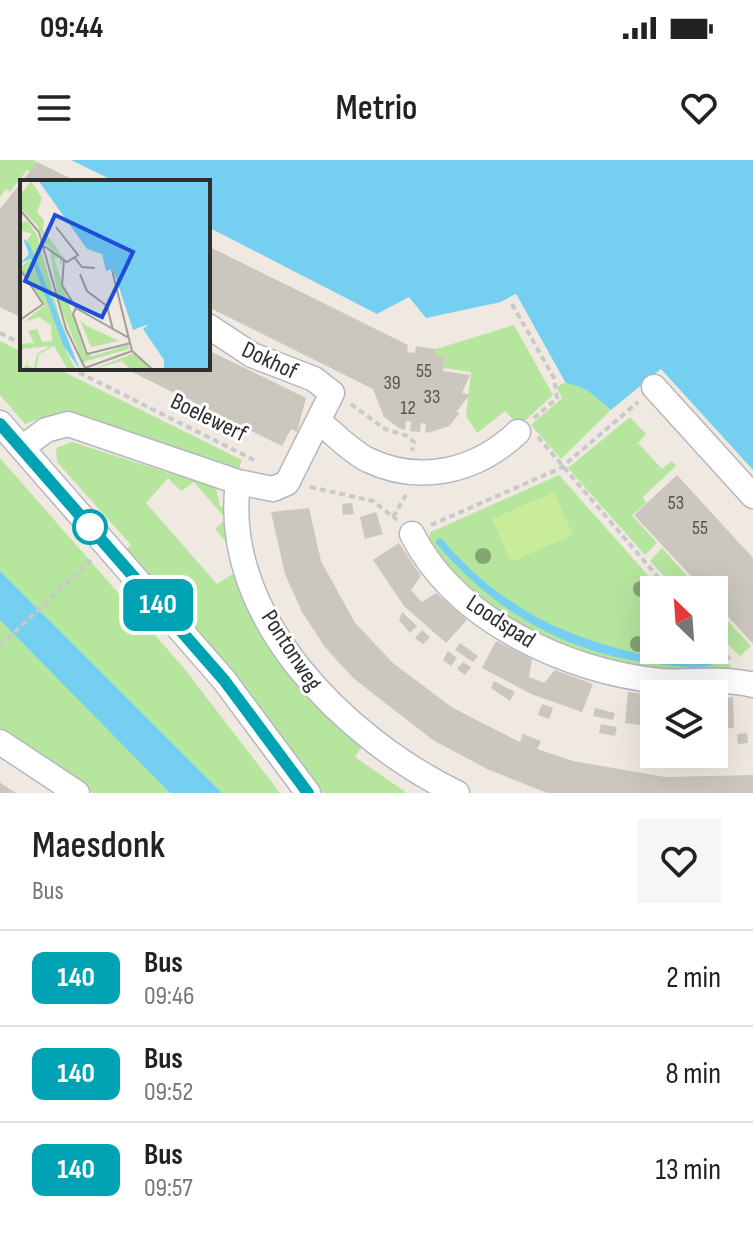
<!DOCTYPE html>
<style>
:root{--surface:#fff;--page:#f6f6f6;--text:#222;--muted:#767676;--line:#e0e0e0}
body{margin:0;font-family:"Sofia Sans Condensed",sans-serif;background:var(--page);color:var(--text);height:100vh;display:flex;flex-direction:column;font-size:30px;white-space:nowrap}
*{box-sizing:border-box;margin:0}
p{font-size:26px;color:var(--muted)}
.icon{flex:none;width:44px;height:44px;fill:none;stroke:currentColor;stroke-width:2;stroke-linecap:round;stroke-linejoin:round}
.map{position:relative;height:633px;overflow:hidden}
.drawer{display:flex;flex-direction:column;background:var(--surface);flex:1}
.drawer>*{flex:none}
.badge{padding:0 16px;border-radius:12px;font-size:28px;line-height:52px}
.needle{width:52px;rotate:335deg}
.fabs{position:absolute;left:640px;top:416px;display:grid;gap:16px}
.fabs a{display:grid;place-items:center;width:88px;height:88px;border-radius:0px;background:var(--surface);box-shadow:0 8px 32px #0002;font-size:40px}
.map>.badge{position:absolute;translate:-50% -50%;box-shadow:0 0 0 4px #fff}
.round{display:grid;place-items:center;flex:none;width:84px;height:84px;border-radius:0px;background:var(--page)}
.summary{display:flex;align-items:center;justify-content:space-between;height:136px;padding:0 32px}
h1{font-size:38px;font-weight:600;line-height:60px}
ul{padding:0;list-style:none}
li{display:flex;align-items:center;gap:24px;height:96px;padding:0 32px;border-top:2px solid var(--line)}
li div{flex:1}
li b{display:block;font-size:30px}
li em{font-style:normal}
li .badge{min-width:88px;font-weight:700;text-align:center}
.status{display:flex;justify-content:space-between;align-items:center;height:56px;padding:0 40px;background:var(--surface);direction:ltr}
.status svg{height:22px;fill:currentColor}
header{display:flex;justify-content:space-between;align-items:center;height:104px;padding:0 32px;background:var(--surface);font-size:36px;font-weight:600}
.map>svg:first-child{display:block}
.green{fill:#b6e59e}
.pitch{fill:#c9ec9a}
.water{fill:#75cff0}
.pier{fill:#efe9e1}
.building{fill:#cbc7bf}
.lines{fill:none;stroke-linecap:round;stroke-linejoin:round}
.minor-casing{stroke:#b4b7c1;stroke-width:27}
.path{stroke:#c9c9c9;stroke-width:4;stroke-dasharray:6 4;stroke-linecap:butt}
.minor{stroke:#fff;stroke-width:24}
.tree{fill:#84a574}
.line-casing{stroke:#fff;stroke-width:18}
.line{stroke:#00a3b4;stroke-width:12}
.stop-dot{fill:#fff;stroke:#00a3b4;stroke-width:4}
.labels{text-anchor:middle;stroke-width:6;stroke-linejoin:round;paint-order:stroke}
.number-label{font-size:20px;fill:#555452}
.street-label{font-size:24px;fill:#2e2e2e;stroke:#fff}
.inset-river{fill:none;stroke:#75cff0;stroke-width:4}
.inset-road{fill:none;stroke:#a29e99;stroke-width:2}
.view{fill:#1d4ed8;fill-opacity:0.15;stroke:#1d4ed8;stroke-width:4}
.inset-edge{fill:none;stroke:#2e2e2e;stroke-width:4}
</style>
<div class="status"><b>09:44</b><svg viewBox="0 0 49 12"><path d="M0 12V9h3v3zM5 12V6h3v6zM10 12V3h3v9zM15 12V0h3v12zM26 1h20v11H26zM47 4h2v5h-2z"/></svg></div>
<header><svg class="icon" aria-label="menu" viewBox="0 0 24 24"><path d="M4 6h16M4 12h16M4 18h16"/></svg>Metrio<svg class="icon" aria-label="heart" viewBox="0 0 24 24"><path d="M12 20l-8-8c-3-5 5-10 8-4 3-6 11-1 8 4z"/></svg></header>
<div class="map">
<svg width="753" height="633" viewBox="0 0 753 633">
<rect width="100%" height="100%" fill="#efe9e1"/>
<!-- green -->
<path class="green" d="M0,0h33l4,2 -5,10 -5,-2 -17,22 -4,-3 -6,8z
M514,165l39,70 -34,31 -14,-15 -28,22 -11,-17 5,-44 -27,-4 1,-11 -10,-1 1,-7z
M0,181l22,11v16h34l186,92 -4,11 -160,-55c-20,-4 -34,0 -53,8l-25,-29z
M565,222l22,8 24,20 -50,49 -30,-34 31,-27 -5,-11z
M630,257l16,17 -8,9 24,26 10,-8 4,5 -33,31 3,6 -14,12 25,28 -12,12 -77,-87z
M72,282l144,46 4,18h7l5,35 -5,2 -12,-14 11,-10 -32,-37 -13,9 -13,-13 -22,25 71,81 19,-12 127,172 -8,13 52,36h-84l-111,-145 -87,-98 6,-5 -74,-83 -1,-14z
M0,298l183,209 97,126h-58l-222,-222z
M559,315l102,115h-7v60l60,-2 25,27 -38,2 -116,-19 -99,-51 -62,-61 7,-14z
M662,388l38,42h-23l-27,-29z
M714,446l37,40 -11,10 -26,-25z
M0,460l18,17 152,156h-77l-93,-61z"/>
<!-- pitch -->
<path class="pitch" d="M554,332l19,43 -62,27 -19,-43z"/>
<!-- water -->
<path class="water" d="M71,0h682v310l-92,-101 -50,41 -24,-20 -22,-8 -49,-88 -15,8 -75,16 -17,-21 -32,17 -169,-87v-45h-92z
M437,379h5c54,65 123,100 205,116 19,4 51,-1 67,9 -15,6 -38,2 -55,0 -90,-9 -165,-52 -223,-121z
M0,411l222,222h-52l-170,-173z"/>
<!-- pier -->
<path class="pier" d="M516,134l49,88 -3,2 -47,-85 -12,7 -2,-4z"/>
<!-- building -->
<path class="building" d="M37,2l41,20h-56v136l-22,-11v-98z
M208,86l200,99 -1,7 8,1 1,-7 20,3 -1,7 10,1 -2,14 27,4 -8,18 7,1 -1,3 -12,15 4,1 -11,13 -18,6 -6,1 1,-9 -5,-1 -1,9 -10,-1 1,-9 -5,-1 -1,9 -6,-2 -15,-11 -11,-28 -165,-82z
M208,190l98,48 -9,34 -6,-3 -9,17 -158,-78h84z
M677,315l76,83v86l-39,-43v-11h-10l-70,-75z
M352,343l2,11 -11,1 -1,-11z
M309,348l12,53 34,62 38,40 60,45 67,34 3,-8 18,7 -4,8 36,12 92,16 88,-2v18h-206l-60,-24 -54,-29 -80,-62 -28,-31 -23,-35 -17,-38 -14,-62z
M376,352l7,22 -18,5 -5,-22z
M399,383l22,33 -10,14 11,12 14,-9 31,27 -21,23 -42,-37 -31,-46z
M402,452l15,14 -7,7 -11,-13z
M422,470l8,7 -7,7 -8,-6z
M496,481l36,18 -3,18 15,6 11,-13 38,14 -11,28 -51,-18 -49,-26z
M460,483l18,13 -5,6 -18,-12z
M448,491l9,7 -6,8 -8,-6z
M463,502l8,5 -6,8 -8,-6z
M494,521l21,11 -5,9 -19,-13z
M628,532l26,3v32l-29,-4z
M733,537l1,31 -20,1v-31z
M542,544l11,4 -4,11 -11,-4z
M595,548l20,5 -2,7 -20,-4z
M601,564l16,3 -2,9 -16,-3z
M747,573l1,10 -10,1 -1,-10z
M0,622l2,2 14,9h-16z"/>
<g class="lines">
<defs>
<path id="minor" d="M654,227l99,109
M318,261c16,12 32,30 50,39 53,25 109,11 150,-28
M0,263l224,257 84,113
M22,288l24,-18 22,-6 170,58 35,7 14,-6 45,-90 -18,-14 -62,-24 -44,-29
M238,322c-18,135 108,257 219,311
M412,374c44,87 156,138 249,147 31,2 63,-4 92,4
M0,582l77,51"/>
</defs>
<!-- minor casing -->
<use href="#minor" class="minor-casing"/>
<!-- path -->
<path class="path" d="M512,144l42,74 3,20 -24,21
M0,173l22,11
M70,208l186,93
M351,244l34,25 22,7 7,6 -2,9
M538,277l131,153
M310,327l63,14 24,19
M393,357l13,-22
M431,365l130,-57 77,-66
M714,481l16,18
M0,486l91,-86"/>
<!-- minor -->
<use href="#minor" class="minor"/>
</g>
<!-- trees -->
<g class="tree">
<circle cx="483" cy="396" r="8"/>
<circle cx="641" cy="429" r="8"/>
<circle cx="638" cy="484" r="8"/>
</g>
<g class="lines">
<defs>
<path id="line" d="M0,264l224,256 84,113"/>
</defs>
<!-- line casing -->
<use href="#line" class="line-casing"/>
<!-- line -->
<use href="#line" class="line"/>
</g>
<!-- markers -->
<circle class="stop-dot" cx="90" cy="367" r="16"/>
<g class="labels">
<!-- number labels -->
<g class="number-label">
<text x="424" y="217">55</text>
<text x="392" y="229">39</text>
<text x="432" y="243">33</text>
<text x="408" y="254">12</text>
<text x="676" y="349">53</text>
<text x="700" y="374">55</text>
</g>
<!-- street labels -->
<g class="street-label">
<text transform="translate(270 200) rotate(25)" y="8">Dokhof</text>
<text transform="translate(209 257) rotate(26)" y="8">Boelewerf</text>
<text transform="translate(501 461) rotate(33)" y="8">Loodspad</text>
<text transform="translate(292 490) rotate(57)" y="8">Pontonweg</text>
</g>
</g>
<!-- overview -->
<g transform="translate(20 20)">
<rect width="190" height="190" fill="#efe9e1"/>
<path d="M11,1l11,17 -5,14 7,8 -1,10 22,29 -20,-15 -7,-18 -18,-18v-13zM7,41l10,14 24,87 20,48 -55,-129 6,-7 -12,-4v-7zM29,68l13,12v2l-2,4v-8h-6l31,95 8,3 35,-11 1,4 -46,13 -23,-56zM11,78l32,87 13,25h-8l-14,-24 -15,8 -3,16h-14l7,-9 -2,5 7,2 3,-14 13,-8 -28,3 1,7 -3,-12 14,-1 -6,-12 9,-2 5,13 10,-1 -1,-16 -12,-8 -15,5 21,-17 -25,-37zM60,140l7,6 32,15 -28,6zM114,173l17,17h-20l-9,-9 -31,9z" fill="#b6e59e"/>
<path d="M18,0h172v190h-46v-10l-21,-31 6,-5 -16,6 -20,-61 -7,2 -4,-17 -15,-5zM3,58l7,7 50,125 -17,-25 -32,-87 -11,6 9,-10z" fill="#75cff0"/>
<path class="inset-river" d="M87,0l103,118M114,0l76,89"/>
<path class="inset-road" d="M0,30l19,22 27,97 20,41M24,66l23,16 11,-7 -22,-28M55,78l7,9 13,1M44,80l-2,25 14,23 53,30M0,89l23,35 -23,16M92,90l20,81M60,94l7,17 20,15 6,24M56,128l-3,6 14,40 44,-11M65,188l47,-17 21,19"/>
<path class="view" d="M35,35l78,37 -31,65 -77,-36z"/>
<rect width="190" height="190" class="inset-edge"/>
</g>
</svg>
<div class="fabs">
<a><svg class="needle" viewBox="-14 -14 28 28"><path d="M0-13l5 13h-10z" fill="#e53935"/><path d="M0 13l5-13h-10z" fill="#767676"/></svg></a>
<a><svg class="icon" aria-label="layers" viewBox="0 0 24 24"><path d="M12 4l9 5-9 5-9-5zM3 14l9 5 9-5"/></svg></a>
</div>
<b class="badge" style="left:158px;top:445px;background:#00a3b4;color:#fff">140</b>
</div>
<section class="drawer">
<div class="summary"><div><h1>Maesdonk</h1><p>Bus</p></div><a class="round"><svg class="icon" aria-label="heart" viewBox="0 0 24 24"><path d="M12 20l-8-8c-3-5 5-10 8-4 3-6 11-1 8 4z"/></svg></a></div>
<ul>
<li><span class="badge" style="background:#00a3b4;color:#fff">140</span><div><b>Bus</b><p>09:46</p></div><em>2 min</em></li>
<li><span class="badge" style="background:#00a3b4;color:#fff">140</span><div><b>Bus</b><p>09:52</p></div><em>8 min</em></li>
<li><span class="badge" style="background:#00a3b4;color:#fff">140</span><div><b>Bus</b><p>09:57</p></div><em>13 min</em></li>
</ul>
</section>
